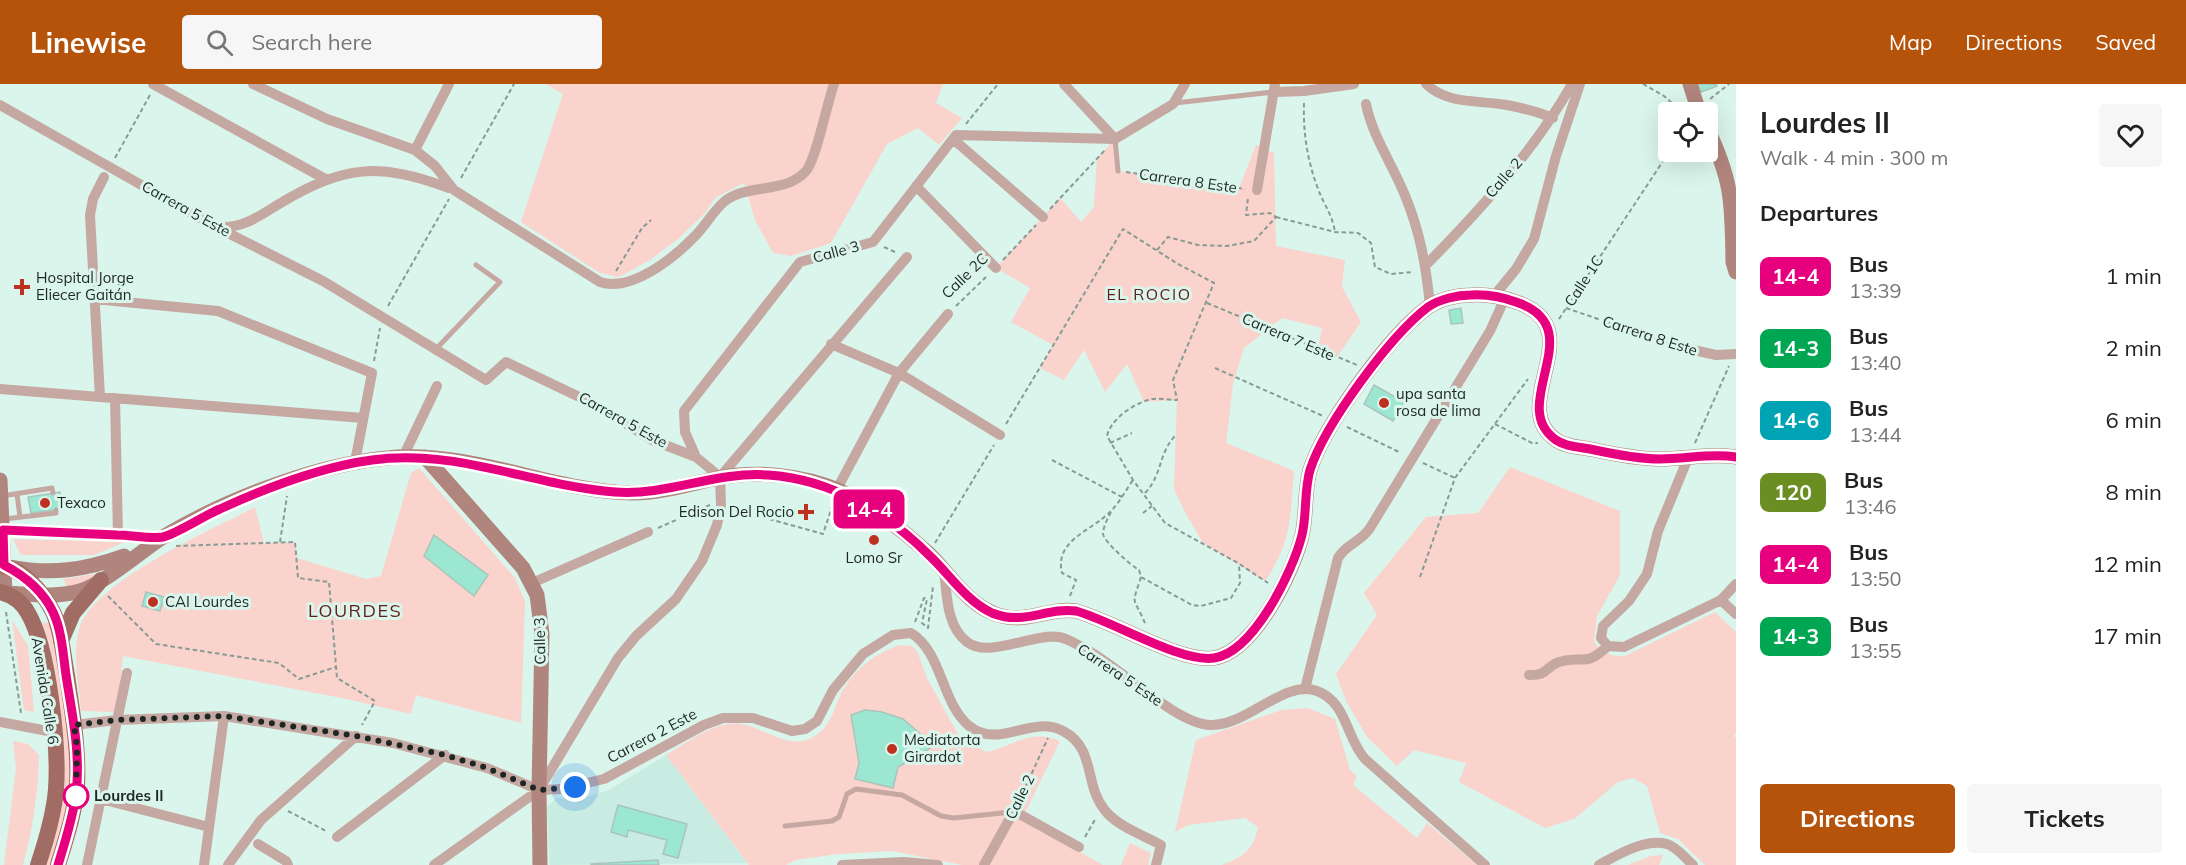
<!DOCTYPE html>
<meta charset="utf-8">
<style>
:root{--surface:#fff;--page:#f6f6f6;--text:#222;--muted:#767676;--accent:#b45309}
body{margin:0;font-family:Mulish,sans-serif;background:var(--page);color:var(--text);height:100vh;display:flex;flex-direction:column;font-size:22px;white-space:nowrap}
*{box-sizing:border-box;margin:0}
p{font-size:20px;color:var(--muted)}
.icon{flex:none;width:33px;height:33px;fill:none;stroke:currentColor;stroke-width:2;stroke-linecap:round;stroke-linejoin:round}
.map{position:relative;flex:1;overflow:hidden}
.sheet{display:flex;flex-direction:column;background:var(--surface);width:450px}
.sheet>*{flex:none}
.badge{padding:0 12px;border-radius:9px;font-size:21px;line-height:39px}
.controls{position:absolute;left:1658px;top:18px;display:grid;gap:12px}
.controls a{display:grid;place-items:center;width:60px;height:60px;border-radius:6px;background:var(--surface);box-shadow:0 6px 24px #0002;font-size:30px}
.you{position:absolute;width:30px;height:30px;margin:-15px;border:4px solid #fff;border-radius:50%;background:#1a73e8;box-shadow:0 0 0 9px #1a73e833}
.map>.badge{position:absolute;translate:-50% -50%;box-shadow:0 0 0 3px #fff}
h2{padding:0 24px;font-size:22px;line-height:54px}
.round{display:grid;place-items:center;flex:none;width:63px;height:63px;border-radius:6px;background:var(--page)}
.overview{display:flex;align-items:center;justify-content:space-between;height:102px;padding:0 24px}
h1{font-size:28px;font-weight:700;line-height:45px}
.action{display:flex;gap:12px;margin-top:auto;padding:12px 24px}
.action a{flex:1;height:69px;border-radius:6px;background:var(--accent);color:#fff;font-size:24px;font-weight:700;line-height:69px;text-align:center}
.action a+a{background:var(--page);color:var(--text)}
ul{padding:0;list-style:none}
li{display:flex;align-items:center;gap:18px;height:72px;padding:0 24px}
li div{flex:1}
li b{display:block;font-size:22px}
li em{font-style:normal}
li .badge{min-width:66px;font-weight:700;text-align:center}
header{display:flex;align-items:center;gap:36px;box-sizing:border-box;height:84px;padding:0 30px;background:var(--accent);color:#fff}
header strong{font-size:28px}
nav{display:flex;gap:33px;margin-inline-start:auto;font-size:21px}
.search{width:420px;height:54px;background:var(--page);display:flex;align-items:center;gap:15px;box-sizing:border-box;padding:0 21px;border-radius:6px;color:var(--muted);font-size:22px}
main{display:flex;flex:1;min-height:0}
.map>svg:first-child{display:block}
.built{fill:#c8ece1}
.green{fill:#fad3cc}
.building{fill:#9be7d2;stroke:#aac4bc;stroke-width:1.5}
.lines{fill:none;stroke-linecap:round;stroke-linejoin:round}
.path{stroke:#879b94;stroke-width:2;stroke-dasharray:4.5 3;stroke-linecap:butt}
.lane{stroke:#c6a8a2;stroke-width:5}
.street{stroke:#c6a8a2;stroke-width:10}
.secondary{stroke:#b0857d;stroke-width:15}
.primary{stroke:#a06c63;stroke-width:16}
.line-casing{stroke:#fff;stroke-width:14}
.line{stroke:#e6007e;stroke-width:9}
.walk{stroke:#1d2724;stroke-width:6;stroke-dasharray:0 10.8}
.poi-dot{fill:#be3120;stroke:#daf5ec;stroke-width:2}
.stop-dot{fill:#fff;stroke:#e6007e;stroke-width:3}
.labels{text-anchor:middle;stroke-width:6;stroke-linejoin:round;paint-order:stroke}
.street-label{font-size:15px;fill:#1d2724;stroke:#daf5ec}
.poi-label{font-size:15px;fill:#1d2724;stroke:#daf5ec;text-anchor:start}
.stop-label{font-size:15px;font-weight:bold;fill:#1d2724;stroke:#daf5ec;text-anchor:start}
.neighbourhood-label{font-size:16px;letter-spacing:1.5px;fill:#631f16;stroke:#daf5ec}
.quarter-label{font-size:18px;letter-spacing:1.5px;fill:#631f16;stroke:#daf5ec}
</style>
<header>
<strong>Linewise</strong>
<div class="search"><svg class="icon" aria-label="search" viewBox="0 0 24 24"><circle cx="10" cy="10" r="6"/><path d="M15 15l6 6"/></svg>Search here</div>
<nav><a>Map</a><a>Directions</a><a>Saved</a></nav>
</header>
<main>
<div class="map">
<svg width="1736" height="781" viewBox="0 0 1736 781">
<rect width="100%" height="100%" fill="#daf5ec"/>
<!-- built -->
<path class="built" d="M666,671l81,108 -197,2 -3,-58 10,-9 23,1 29,-9z"/>
<!-- green -->
<path class="green" d="M546,0h397l-7,19 26,15 -23,27 -21,-17 -31,16 -56,99 -40,13 -18,-3 -18,-33 -11,-37 -28,14 -12,17 -26,25 -28,21 -31,17 -19,-4 -79,-51 42,-128z
M1115,55l4,32 120,17 17,-43 18,8 2,93 69,14 -3,27 19,35 -24,35 -19,-8 4,-21 -40,-10 -38,30 -11,36 -7,59 68,28c-4,46 -2,71 -29,110l-62,-38 -17,-29 -12,-25 3,-89 -33,2 -17,-38 -22,28 -21,-42 -20,30 -24,-12 13,-23 -42,-23 19,-34 -34,-20 64,-70 21,24 13,-15 3,-49z
M1510,383l110,44v64l-23,41 -3,25c8,13 16,15 31,15l90,-44 21,20v101l-2,3 2,2v127h-31l-27,-26 -18,-6 -13,-47 -14,-8 -15,4 -44,37 -29,9 -86,-46 7,-19 -52,-13 -17,16 -30,-29 -21,-36 -10,-27 41,-59 -13,-22 62,-76 52,-4z
M419,384l96,110 10,23 -4,122 -105,-28 -5,19 -64,-15 -224,-43 -6,56 -36,-1c-2,-27 -10,-61 0,-87 19,-45 130,-94 174,-117l9,36 31,-1 2,16 69,21 15,-3 30,-103z
M13,455l112,3 -31,13h-73z
M100,489l-13,9 -20,7 -3,-10z
M12,536l16,26 6,66 -10,-2z
M51,538c10,61 27,127 16,189 -3,18 -10,36 -15,54h-7l15,-53 -11,-165 -7,-24z
M900,561l12,1 5,5 10,27 31,56 28,18c29,-6 43,-24 74,-11l-38,78 81,46h-141l-70,-14 -54,3 -42,6 -10,5h-37l-83,-110c21,-12 49,-35 75,-31 25,4 49,28 74,12 15,-9 18,-24 24,-38 12,-26 34,-44 61,-53z
M1308,624l27,11 15,51 7,6 -4,9 64,53 10,-15 50,42h-255c22,-9 31,-14 36,-38l-13,-9 -57,7 -13,7 21,-92 85,-30z
M13,657l15,3 11,11c-1,38 -6,73 -16,110h-19l12,-97z
M1130,759l21,10 -3,12h-27z
M1663,771l-4,10h-31l23,-9z"/>
<!-- building -->
<path class="building" d="M1698,0h18l1,2 -16,6z
M1461,224l2,15 -12,1 -2,-14z
M1374,301l30,17 -11,19 -29,-17z
M60,408l3,17 -32,4 -3,-16z
M434,451l54,40 -14,21 -50,-40z
M146,508l18,5 -4,14 -18,-5z
M865,626l17,2 21,7 31,27 -36,21 -5,21 -38,-9 4,-16 -8,-48z
M618,721l69,19 -9,34 -15,-4 4,-14 -39,-10 -1,7 -16,-5z
M658,776l1,5h-68v-1z"/>
<g class="lines">
<!-- path -->
<path class="path" d="M1643,0l21,12 18,16
M1710,15l19,-15
M1304,19c-1,28 3,56 13,83 6,18 15,27 18,46
M966,40l32,-40
M115,74l35,-63
M1126,88l119,17
M461,94l53,-94
M1050,125l55,-59
M1276,133l59,15 23,1 13,10 4,24 16,7 22,-2
M884,163l11,5
M1157,166l11,-13 30,8 29,1 27,-5 22,-24 -6,-4 -24,2 2,-17
M1003,176l33,-35
M616,187l26,-43 9,-8
M1207,219l150,62
M388,222l61,-107
M956,222l30,-29
M1566,224l102,35
M1559,235l110,-167
M374,277l6,-33
M1215,284l108,48
M1006,340l117,-195 55,35 36,19 -41,97 4,20c-9,0 -21,-3 -29,0 -16,5 -37,19 -41,36l26,44 32,43 73,40 30,20
M1495,340l37,19h6
M1347,343l54,26
M1110,359l22,-10
M1695,359l34,-77
M1052,376l70,37
M1423,379l32,15
M1145,409c18,-19 13,-40 31,-58
M733,425l90,25 10,-30
M1111,428c-3,6 -8,15 -8,22 1,8 30,33 36,36l2,7 51,28 9,1 30,-8 9,-15 -1,-19
M1143,429l9,-7
M658,444l52,-23
M280,458l7,-46
M935,459l59,-98
M176,462l119,-4 3,36 31,4 8,96 38,23 -13,24
M1141,493c-10,31 -8,18 4,46
M1420,493l35,-99 73,-99
M108,512l48,48 123,19 20,16 37,-12
M1070,512l6,-16 -14,-7c-8,-33 30,-42 49,-62 8,-8 15,-21 22,-31
M6,528l15,101
M915,538l9,-24 3,1 -5,24 6,5 5,-42
M1019,717l29,-63
M288,727l40,21
M1085,753l11,-19"/>
<!-- lane -->
<path class="lane" d="M1175,19l98,-11
M1115,55l3,32
M436,265l64,-67 -24,-17
M17,410l3,23
M2,412l50,-8 1,5
M4,435l52,-6v-3
M785,742l47,-5 7,-4 8,-23 9,-5 46,6 39,21 13,2 58,-6"/>
<!-- street -->
<path class="street" d="M153,0l174,96
M253,0l74,35 88,31 20,16 19,24 146,92c31,11 75,-25 95,-46 11,-11 18,-25 30,-35 24,-18 61,-7 81,-30 10,-11 21,-68 28,-87
M1064,0l51,55
M1426,0c22,21 53,16 81,21 16,3 31,7 46,13
M1275,8l29,-1 50,-7
M1366,20c6,31 26,60 38,89 16,38 22,72 26,113
M0,21l214,121 109,55 163,99 20,-18 88,42 58,36 44,17 24,20
M953,55l90,78
M1115,55l58,-35 12,-20
M415,66l34,-66
M916,102l80,82
M1257,106l18,-106
M220,143c24,1 39,-11 59,-23 65,-39 100,-42 170,-16
M1426,181c54,-55 108,-114 146,-181
M1494,212l22,-27 18,-30 22,-83 24,-72
M94,215l124,12 154,62 -17,89
M831,260l68,29 101,62
M1680,263l36,8 20,-1
M0,305l363,29
M100,313l-10,-182 3,-16 11,-22
M115,314l3,137
M403,373l34,-71
M696,373l-11,-25 -1,-21 116,-149 73,-20 83,-107 159,4
M1688,374l-30,73 -11,43 -18,27 -26,25 -2,12 7,8 16,1 97,-47 15,-16
M720,393l187,-220
M837,405l62,-116 49,-59
M3,446l161,7
M944,486c3,24 2,56 23,72 22,17 65,-9 92,-5 7,1 15,6 21,9 38,18 94,78 131,79 36,1 73,-46 106,-34 30,11 29,47 48,68l120,106
M532,499l116,-51
M1721,516l15,14
M1529,591c19,1 17,-9 30,-13 25,-8 24,7 49,-16
M1305,605l33,-131c8,-14 23,-16 32,-30l120,-197 15,-33
M0,638l53,10
M74,641l43,-5 107,-4 169,27 94,25 52,22 22,-1 43,-10 100,-54 19,-7h30l39,13 13,-2 12,-8 16,-31 30,-36 30,-19 18,-2c31,19 30,68 57,92 30,26 62,-11 95,6 33,17 21,53 41,78 12,17 39,26 57,36l-5,20
M101,715l108,28
M337,753l108,-82
M258,760l28,17 2,4
M87,781l40,-192
M204,781l20,-149
M228,781l33,-45 95,-84
M434,781l105,-75 79,-132 18,-22 40,-37 26,-38 15,-36 4,-20 -1,-28
M842,781l62,-3 34,3
M984,781l30,-54 65,36
M1599,781c18,-10 46,-27 68,-21 10,3 18,14 26,21"/>
<!-- secondary -->
<path class="secondary" d="M1690,0l9,28
M1707,44c26,54 25,76 26,134l3,10
M425,373l98,111 14,27 5,39 -3,156 1,75
M0,396l5,113c24,1 52,5 75,-2 25,-8 60,-39 83,-54 65,-39 159,-75 235,-80 80,-4 155,34 234,36 30,0 57,-9 86,-15 37,-8 84,-3 120,12 29,12 67,42 90,63 23,22 41,55 74,63 26,7 48,-9 74,-5 37,10 104,52 138,47 40,-6 80,-87 88,-123 5,-21 2,-44 8,-65 15,-46 79,-134 118,-163 12,-8 29,-12 43,-12 16,-1 31,2 45,7 78,26 -11,103 40,138 10,7 23,7 34,9 23,5 47,10 70,10 26,0 51,-6 76,-2
M10,483c41,8 75,3 114,-11"/>
<!-- primary -->
<path class="primary" d="M0,481c23,4 43,27 53,47 9,20 10,43 14,63 5,37 12,73 10,110 -2,27 -11,54 -19,80
M0,508c12,3 22,10 28,21 21,36 31,134 28,176 -2,26 -10,52 -18,76
M61,557l12,-28 28,-33"/>
</g>
<g class="lines">
<defs>
<path id="line" d="M58,781c7,-23 15,-47 18,-71 5,-40 -4,-80 -10,-119 -3,-21 -4,-44 -13,-63 -10,-21 -28,-36 -49,-47l-1,-35c38,2 76,3 114,5 14,0 33,4 46,2 13,-3 42,-22 57,-28 48,-22 100,-42 152,-49 85,-12 161,26 243,32 53,4 101,-21 153,-17 64,4 121,39 165,84 18,18 35,43 59,54 32,13 54,-6 84,-2 37,10 104,52 138,47 40,-6 79,-87 88,-123 5,-21 2,-44 8,-65 15,-46 80,-134 118,-163 12,-8 29,-12 43,-12 16,-1 31,2 45,7 78,26 -11,103 40,138 10,7 23,7 34,9 23,5 47,10 70,10 26,0 51,-6 76,-2"/>
</defs>
<!-- line casing -->
<use href="#line" class="line-casing"/>
<!-- line -->
<use href="#line" class="line"/>
<!-- walk -->
<path class="walk" d="M76,712l1,-49 -3,-22 43,-5 107,-4 132,20 89,19 42,13 52,22 36,-3"/>
</g>
<!-- markers -->
<g class="poi-dot">
<path d="M19 194h6v6h6v6h-6v6h-6v-6h-6v-6h6z"/>
<circle cx="1384" cy="319" r="6"/>
<circle cx="45" cy="419" r="6"/>
<path d="M803 419h6v6h6v6h-6v6h-6v-6h-6v-6h6z"/>
<circle cx="874" cy="456" r="6"/>
<circle cx="153" cy="518" r="6"/>
<circle cx="892" cy="665" r="6"/>
</g>
<circle class="stop-dot" cx="76" cy="712" r="12"/>
<g class="labels">
<!-- street labels -->
<g class="street-label">
<text transform="translate(1504 94) rotate(-49)" y="5">Calle 2</text>
<text transform="translate(1188 97) rotate(8)" y="5">Carrera 8 Este</text>
<text transform="translate(186 125) rotate(29)" y="5">Carrera 5 Este</text>
<text transform="translate(836 168) rotate(-15)" y="5">Calle 3</text>
<text transform="translate(965 192) rotate(-44)" y="5">Calle 2C</text>
<text transform="translate(1584 197) rotate(-57)" y="5">Calle 1C</text>
<text transform="translate(1650 252) rotate(18)" y="5">Carrera 8 Este</text>
<text transform="translate(1288 253) rotate(23)" y="5">Carrera 7 Este</text>
<text transform="translate(623 336) rotate(29)" y="5">Carrera 5 Este</text>
<text transform="translate(540 557) rotate(-91)" y="5">Calle 3</text>
<text transform="translate(1120 591) rotate(34)" y="5">Carrera 5 Este</text>
<text transform="translate(45 607) rotate(81)" y="5">Avenida Calle 6</text>
<text transform="translate(652 652) rotate(-28)" y="5">Carrera 2 Este</text>
<text transform="translate(1020 713) rotate(-64)" y="5">Calle 2</text>
</g>
<!-- poi labels -->
<g class="poi-label">
<text x="36" y="199">Hospital Jorge<tspan x="36" dy="17">Eliecer Gaitán</tspan></text>
<text x="1396" y="315">upa santa<tspan x="1396" dy="17">rosa de lima</tspan></text>
<text x="57" y="424">Texaco</text>
<text x="794" y="433" text-anchor="end">Edison Del Rocio</text>
<text x="874" y="479" text-anchor="middle">Lomo Sr</text>
<text x="165" y="523">CAI Lourdes</text>
<text x="904" y="661">Mediatorta<tspan x="904" dy="17">Girardot</tspan></text>
</g>
<!-- stop labels -->
<g class="stop-label">
<text x="94" y="717">Lourdes II</text>
</g>
<!-- neighbourhood labels -->
<g class="neighbourhood-label">
<text x="1149" y="216">EL ROCIO</text>
</g>
<!-- quarter labels -->
<g class="quarter-label">
<text x="355" y="533">LOURDES</text>
</g>
</g>
</svg>
<div class="controls">
<a><svg class="icon" aria-label="locate" viewBox="0 0 24 24"><circle cx="12" cy="12" r="6"/><path d="M12 2v4M12 18v4M2 12h4M18 12h4"/></svg></a>
</div>
<div class="you" style="left:575px;top:703px"></div>
<b class="badge" style="left:869px;top:425px;background:#e6007e;color:#fff">14-4</b>
</div>
<section class="sheet">
<div class="overview"><div><h1>Lourdes II</h1><p>Walk · 4 min · 300 m</p></div><a class="round"><svg class="icon" aria-label="heart" viewBox="0 0 24 24"><path d="M12 20l-8-8c-3-5 5-10 8-4 3-6 11-1 8 4z"/></svg></a></div>
<h2>Departures</h2>
<ul>
<li><span class="badge" style="background:#e6007e;color:#fff">14-4</span><div><b>Bus</b><p>13:39</p></div><em>1 min</em></li>
<li><span class="badge" style="background:#00a651;color:#fff">14-3</span><div><b>Bus</b><p>13:40</p></div><em>2 min</em></li>
<li><span class="badge" style="background:#00a3b4;color:#fff">14-6</span><div><b>Bus</b><p>13:44</p></div><em>6 min</em></li>
<li><span class="badge" style="background:#6b8e23;color:#fff">120</span><div><b>Bus</b><p>13:46</p></div><em>8 min</em></li>
<li><span class="badge" style="background:#e6007e;color:#fff">14-4</span><div><b>Bus</b><p>13:50</p></div><em>12 min</em></li>
<li><span class="badge" style="background:#00a651;color:#fff">14-3</span><div><b>Bus</b><p>13:55</p></div><em>17 min</em></li>
</ul>
<div class="action"><a>Directions</a><a>Tickets</a></div>
</section>
</main>
